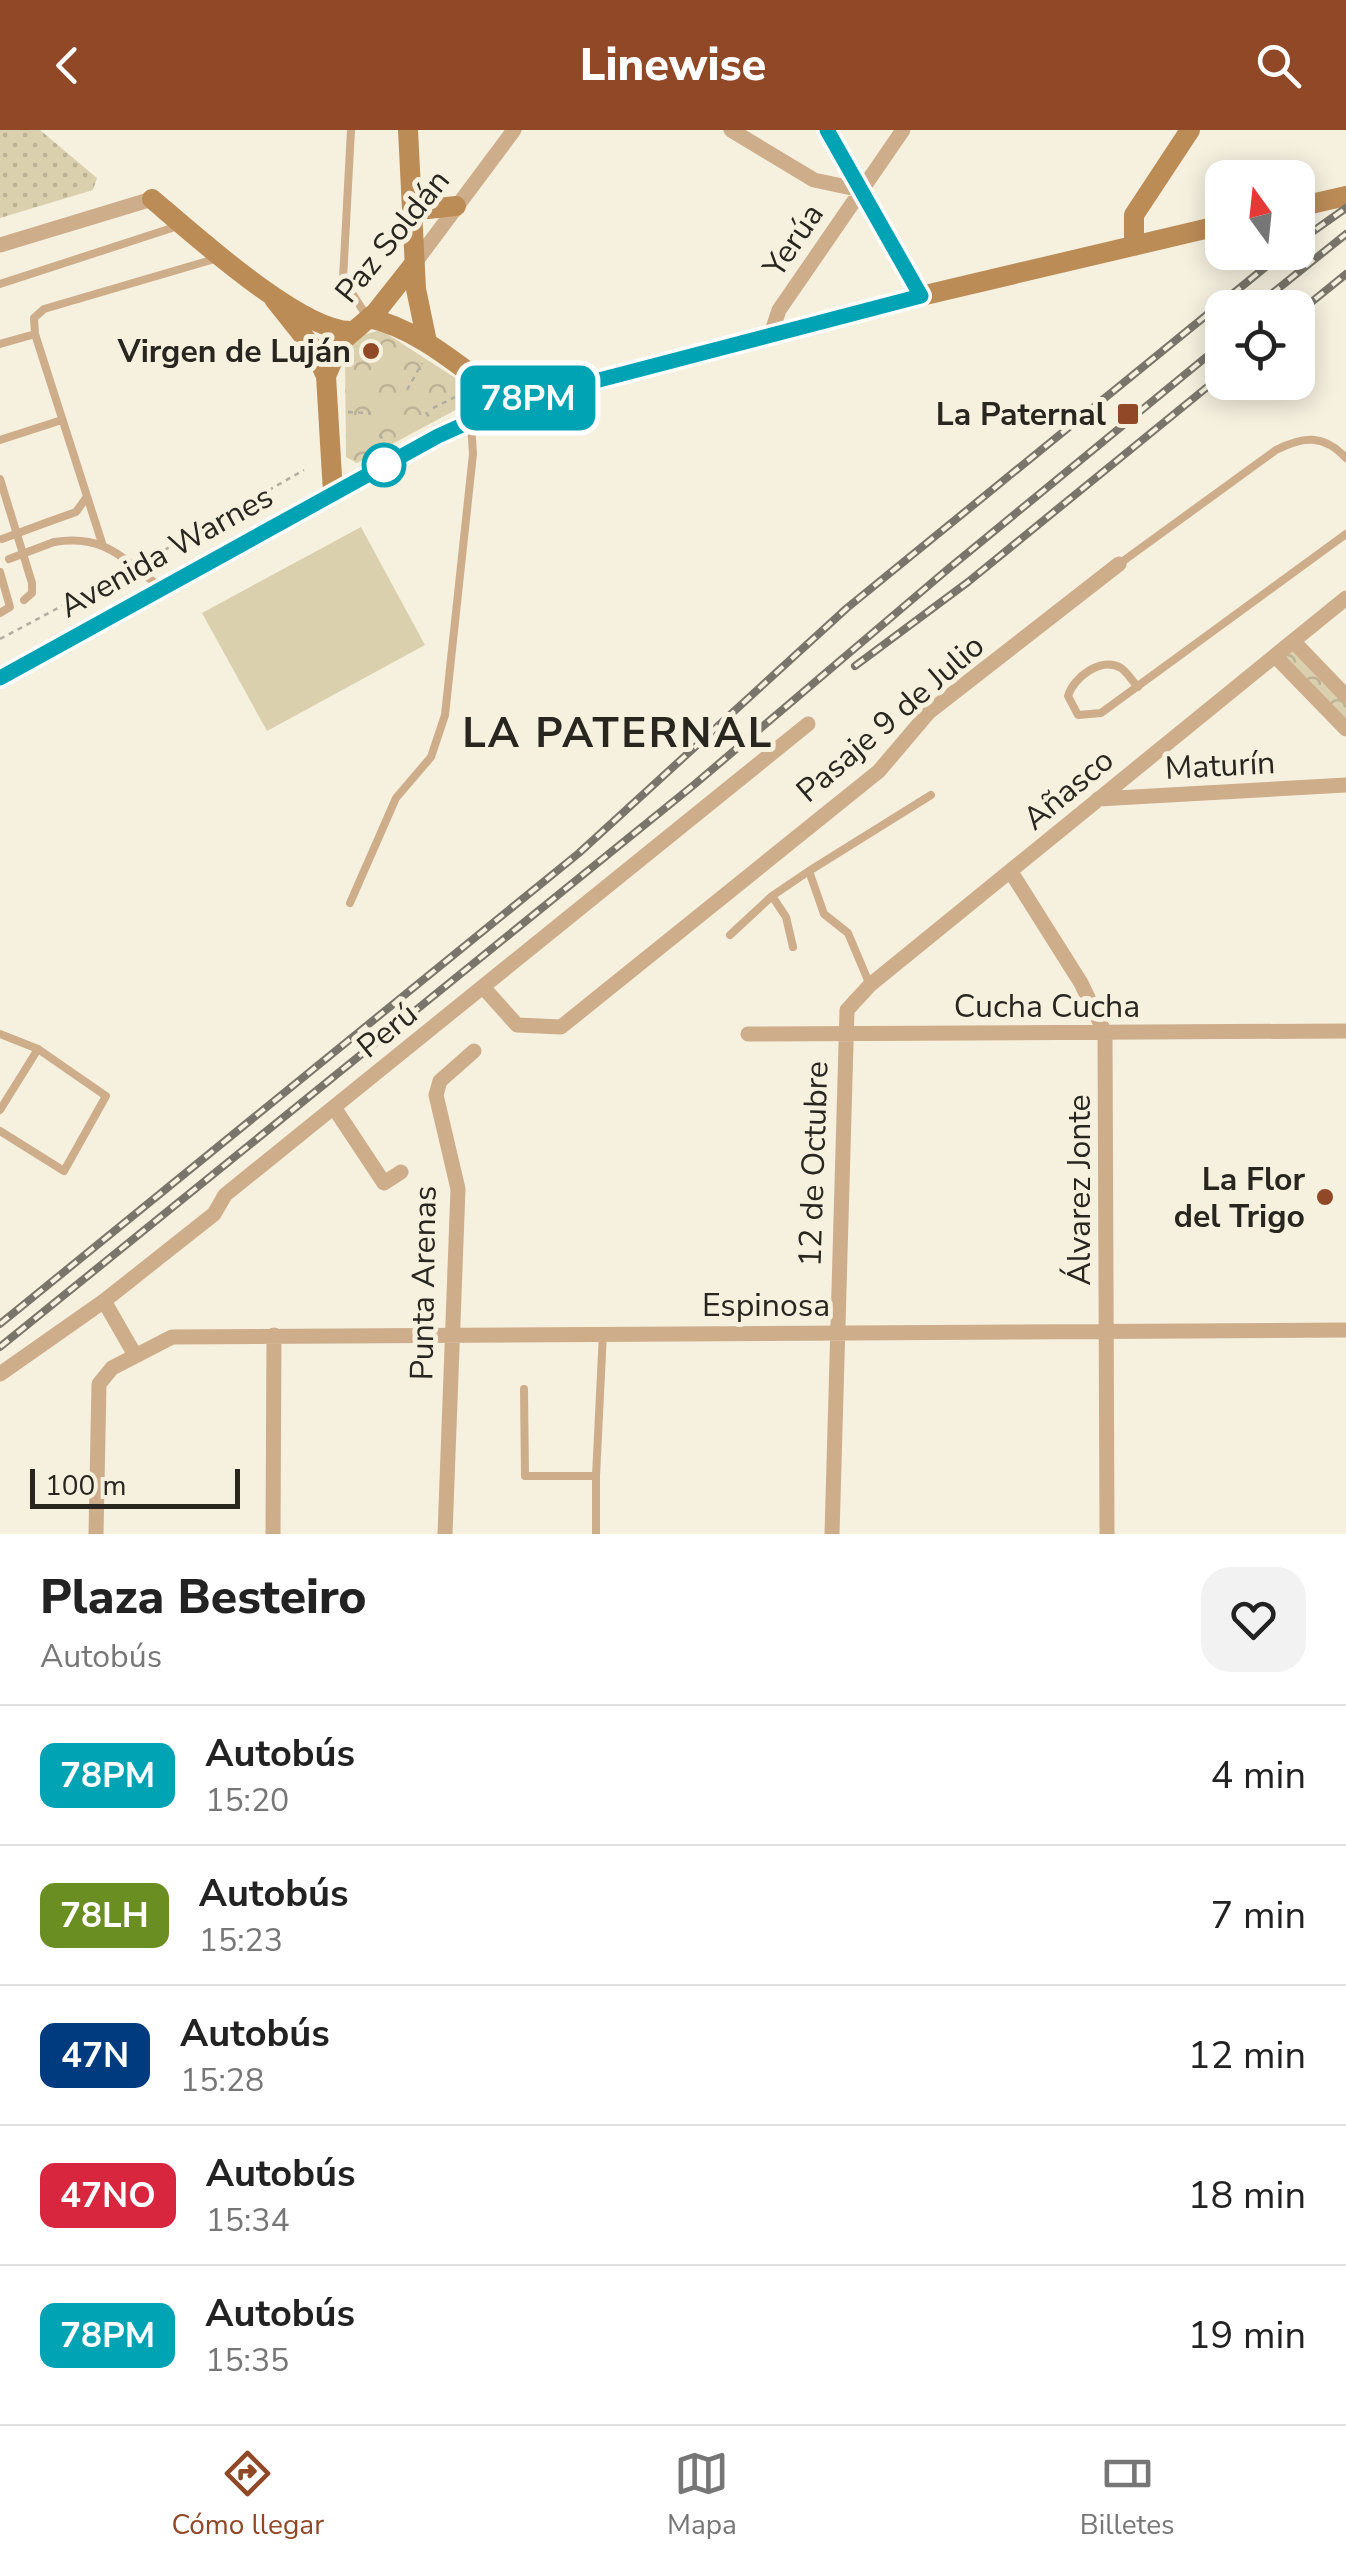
<!DOCTYPE html>
<html lang="es">
<meta charset="utf-8">
<style>
:root{--surface:#fff;--page:#f2f2f2;--text:#222;--muted:#767676;--line:#e0e0e0;--accent:#904827}
body{margin:0;font-family:"Nunito Sans",sans-serif;background:var(--page);color:var(--text);height:100vh;display:flex;flex-direction:column;font-size:38px;white-space:nowrap}
*{box-sizing:border-box;margin:0}
p{font-size:32px;color:var(--muted)}
.icon{flex:none;width:55px;height:55px;fill:none;stroke:currentColor;stroke-width:2;stroke-linecap:round;stroke-linejoin:round}
.map{position:relative;height:1404px;overflow:hidden}
.side{display:flex;flex-direction:column;background:var(--surface);flex:1}
.side>*{flex:none}
.badge{padding:0 20px;border-radius:15px;font-size:35px;line-height:65px}
.needle{width:65px;rotate:345deg}
.controls{position:absolute;left:1205px;top:30px;display:grid;gap:20px}
.controls a{display:grid;place-items:center;width:110px;height:110px;border-radius:20px;background:var(--surface);box-shadow:0 5px 25px #0003;font-size:50px}
.scale{position:absolute;left:30px;bottom:25px;width:210px;box-sizing:border-box;padding-left:10px;border:5px solid #28261f;border-top:0;font-size:28px;line-height:35px;white-space:nowrap;color:#28261f;-webkit-text-stroke:8px #f6f0df;paint-order:stroke}
.map>.badge{position:absolute;translate:-50% -50%;box-shadow:0 0 0 5px #fff}
.round{display:grid;place-items:center;flex:none;width:105px;height:105px;border-radius:30px;background:var(--page)}
.head{display:flex;align-items:center;justify-content:space-between;height:170px;padding:0 40px}
h1{font-size:48px;font-weight:800;line-height:75px}
ul{padding:0;list-style:none}
li{display:flex;align-items:center;gap:30px;height:140px;padding:0 40px;border-top:2px solid var(--line)}
li div{flex:1}
li b{display:block;font-size:38px}
li em{font-style:normal}
li .badge{min-width:110px;font-weight:700;text-align:center}
header{display:flex;justify-content:space-between;align-items:center;height:130px;padding:0 40px;background:var(--accent);color:#fff;font-size:45px;font-weight:800}
.dock{display:flex;justify-content:space-around;align-items:center;height:140px;border-top:2px solid var(--line);background:var(--surface);font-size:28px;color:var(--muted)}
.dock a{display:grid;justify-items:center;gap:5px}
.dock .on{color:var(--accent)}
.map>svg:first-child{display:block}
.grass{fill:url(#grass-dots)}
.forest{fill:url(#forest-crowns)}
.pitch{fill:#dbd0ae}
.lines{fill:none;stroke-linecap:round;stroke-linejoin:round}
.path{stroke:#b2ad9f;stroke-width:2.5;stroke-dasharray:5 5;stroke-linecap:butt}
.lane{stroke:#cead8b;stroke-width:8}
.street{stroke:#cead8b;stroke-width:15}
.secondary{stroke:#bc8c57;stroke-width:20}
.rail-casing{stroke:#79756a;stroke-width:8}
.rail{stroke:#f6f0df;stroke-width:4;stroke-dasharray:11;stroke-linecap:butt}
.lane-bridge{stroke:#cead8b;stroke-width:8}
.line-casing{stroke:#fff;stroke-width:22}
.line{stroke:#00a3b4;stroke-width:15}
.poi-dot{fill:#904827;stroke:#f6f0df;stroke-width:4}
.stop-dot{fill:#fff;stroke:#00a3b4;stroke-width:5}
.labels{text-anchor:middle;stroke-width:10;stroke-linejoin:round;paint-order:stroke}
.street-label{font-size:32px;fill:#28261f;stroke:#f6f0df}
.poi-label{font-size:32px;font-weight:bold;fill:#28261f;stroke:#f6f0df;text-anchor:end}
.district-label{font-size:42px;font-weight:bold;letter-spacing:2.5px;fill:#28261f;stroke:#f6f0df}
</style>
<header><svg class="icon" aria-label="back" viewBox="0 0 24 24"><path d="M15 5l-7 7 7 7"/></svg>Linewise<svg class="icon" aria-label="search" viewBox="0 0 24 24"><circle cx="10" cy="10" r="6"/><path d="M15 15l6 6"/></svg></header>
<div class="map">
<svg width="1346" height="1404" viewBox="0 0 1346 1404">
<defs>
<pattern id="grass-dots" width="8" height="8" patternUnits="userSpaceOnUse" patternTransform="scale(2.5)"><rect width="8" height="8" fill="#dbd0ae"/><path d="M2 2h.1M6 6h.1" fill="none" stroke="#bcb295" stroke-width="1.8" stroke-linecap="round"/></pattern>
<pattern id="forest-crowns" width="20" height="18" patternUnits="userSpaceOnUse" patternTransform="scale(2.5)"><rect width="20" height="18" fill="#dbd0ae"/><path d="M2 6a3 3 0 1 1 6 0M12 15a3 3 0 1 1 6 0" fill="none" stroke="#bcb295"/></pattern>
</defs>
<rect width="100%" height="100%" fill="#f6f0df"/>
<!-- grass -->
<path class="grass" d="M0,0h40l57,48 -4,12 -93,28z"/>
<!-- forest -->
<path class="forest" d="M381,200l76,49 6,27 -106,57 -11,-6 -1,-103 13,-18z
M1294,512l52,54v33l-70,-72z"/>
<!-- pitch -->
<path class="pitch" d="M361,397l64,118 -158,86 -65,-118z"/>
<g class="lines">
<!-- path -->
<path class="path" d="M407,260l15,-27
M433,278l34,-17
M348,282l22,1
M426,282l5,9
M380,304l5,12
M147,430l157,-90
M0,509l120,-64"/>
<!-- lane -->
<path class="lane" d="M351,0l-8,149 23,36
M0,154l178,-58
M0,214l35,-10
M0,310l62,-20
M0,349l32,104v10l-8,7
M48,392l28,-10 10,-14
M54,412c50,-8 67,15 105,44
M102,413l-67,-209 -1,-16 10,-9 174,-51
M1119,434l157,-114c27,-14 48,-16 70,8
M0,442l10,35 -10,6
M1138,557c-5,-5 -11,-15 -17,-19 -20,-12 -48,10 -53,28l10,19 23,-2 245,-179
M772,766l14,21 7,30
M350,773l46,-105 35,-41 14,-42 28,-261 -2,-30
M730,805l42,-39 37,-25
M870,855l-22,-52 -24,-19 -15,-43 122,-76
M0,904l38,15 68,47 -42,75 -64,-40
M0,980l38,-61
M524,1259l1,87h71l7,-143
M596,1346v58"/>
<!-- street -->
<path class="street" d="M731,0l83,50 47,10
M0,115l152,-46
M414,134l100,-134
M771,204l8,-24 124,-180
M1294,512l52,54
M1276,527l70,72
M1098,669l248,-14
M1011,742l70,111 24,50 2,501
M483,857l34,38 44,2 318,-256 50,-59 190,-148
M748,904l598,-3
M335,979l49,74 17,-11
M104,1171l31,54
M0,1244l104,-73 110,-87 11,-19 583,-471
M96,1404l3,-150 13,-16 60,-31 1174,-7
M273,1404l1,-199
M445,1404l13,-345 -22,-94 4,-14 34,-30
M832,1404l15,-524 23,-25 476,-387"/>
<!-- secondary -->
<path class="secondary" d="M408,0l8,159 11,53
M827,0l94,166
M411,62l17,17 28,-3
M152,69c40,34 151,135 201,132
M1298,77l48,-11
M1134,116v-31l56,-85
M274,169l39,49 13,28 7,117
M369,188c54,12 97,55 142,85
M326,246l15,-34 35,-30 38,-48
M0,548l438,-243 73,-32 410,-107 301,-71"/>
<defs>
<path id="rail" d="M1298,112l48,-34
M1254,178l92,-74
M1298,183l48,-39
M855,536l113,-84 254,-207
M0,1194l579,-471 268,-245 437,-356
M0,1217l695,-563 253,-215 274,-225"/>
</defs>
<!-- rail casing -->
<use href="#rail" class="rail-casing"/>
<!-- rail -->
<use href="#rail" class="rail"/>
<!-- lane-bridge -->
<path class="lane-bridge" d="M2,409l46,-17
M9,429l45,-17"/>
</g>
<g class="lines">
<defs>
<path id="line" d="M0,548l438,-242 73,-33 410,-107 -94,-166"/>
</defs>
<!-- line casing -->
<use href="#line" class="line-casing"/>
<!-- line -->
<use href="#line" class="line"/>
</g>
<!-- markers -->
<g class="poi-dot">
<circle cx="371" cy="221" r="10"/>
<rect x="1116" y="272" width="24" height="24" rx="5"/>
<circle cx="1325" cy="1067" r="10"/>
</g>
<circle class="stop-dot" cx="384" cy="335" r="20"/>
<g class="labels">
<!-- street labels -->
<g class="street-label">
<text transform="translate(392 106) rotate(-51)" y="11">Paz Soldán</text>
<text transform="translate(793 110) rotate(-56)" y="11">Yerúa</text>
<text transform="translate(166 421) rotate(-29)" y="11">Avenida Warnes</text>
<text transform="translate(890 588) rotate(-41)" y="11">Pasaje 9 de Julio</text>
<text transform="translate(1220 635) rotate(-3)" y="11">Maturín</text>
<text transform="translate(1068 659) rotate(-40)" y="11">Añasco</text>
<text x="1047" y="887">Cucha Cucha</text>
<text transform="translate(387 900) rotate(-39)" y="11">Perú</text>
<text transform="translate(813 1034) rotate(-88)" y="11">12 de Octubre</text>
<text transform="translate(1079 1060) rotate(-90)" y="11">Álvarez Jonte</text>
<text transform="translate(423 1153) rotate(-89)" y="11">Punta Arenas</text>
<text x="766" y="1186">Espinosa</text>
</g>
<!-- poi labels -->
<g class="poi-label">
<text x="351" y="232">Virgen de Luján</text>
<text x="1106" y="295">La Paternal</text>
<text x="1305" y="1060">La Flor<tspan x="1305" dy="37">del Trigo</tspan></text>
</g>
<!-- district labels -->
<g class="district-label">
<text x="618" y="617">LA PATERNAL</text>
</g>
</g>
</svg>
<div class="controls">
<a><svg class="needle" viewBox="-14 -14 28 28"><path d="M0-13l5 13h-10z" fill="#e53935"/><path d="M0 13l5-13h-10z" fill="#767676"/></svg></a>
<a><svg class="icon" aria-label="locate" viewBox="0 0 24 24"><circle cx="12" cy="12" r="6"/><path d="M12 2v4M12 18v4M2 12h4M18 12h4"/></svg></a>
</div>
<div class="scale">100 m</div>
<b class="badge" style="left:528px;top:268px;background:#00a3b4;color:#fff">78PM</b>
</div>
<section class="side">
<div class="head"><div><h1>Plaza Besteiro</h1><p>Autobús</p></div><a class="round"><svg class="icon" aria-label="heart" viewBox="0 0 24 24"><path d="M12 20l-8-8c-3-5 5-10 8-4 3-6 11-1 8 4z"/></svg></a></div>
<ul>
<li><span class="badge" style="background:#00a3b4;color:#fff">78PM</span><div><b>Autobús</b><p>15:20</p></div><em>4 min</em></li>
<li><span class="badge" style="background:#6b8e23;color:#fff">78LH</span><div><b>Autobús</b><p>15:23</p></div><em>7 min</em></li>
<li><span class="badge" style="background:#003b80;color:#fff">47N</span><div><b>Autobús</b><p>15:28</p></div><em>12 min</em></li>
<li><span class="badge" style="background:#d7263d;color:#fff">47NO</span><div><b>Autobús</b><p>15:34</p></div><em>18 min</em></li>
<li><span class="badge" style="background:#00a3b4;color:#fff">78PM</span><div><b>Autobús</b><p>15:35</p></div><em>19 min</em></li>
</ul>
</section>
<nav class="dock">
<a class="on"><svg class="icon" aria-label="directions" viewBox="0 0 24 24"><path d="M12 3l9 9-9 9-9-9zM9 14v-3h6M13 9l2 2-2 2"/></svg>Cómo llegar</a>
<a><svg class="icon" aria-label="map" viewBox="0 0 24 24"><path d="M3 6l6-2 6 2 6-2v14l-6 2-6-2-6 2zM9 4v14M15 6v14"/></svg>Mapa</a>
<a><svg class="icon" aria-label="tickets" viewBox="0 0 24 24"><path d="M3 7h18v10H3zM15 7v10"/></svg>Billetes</a>
</nav>
